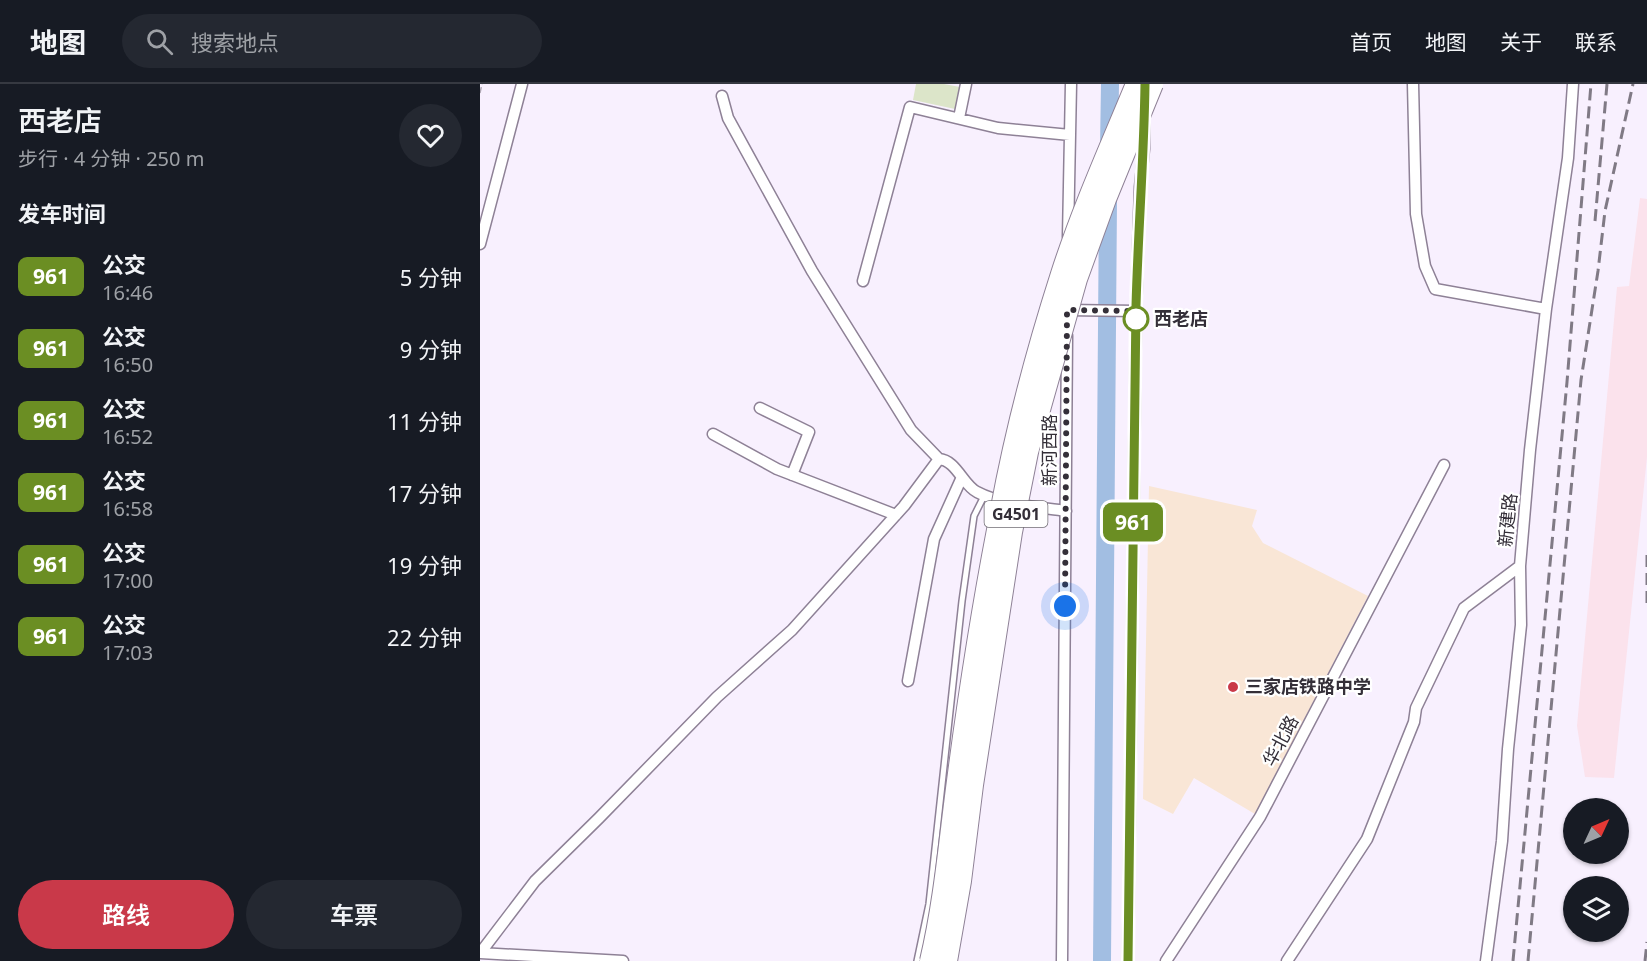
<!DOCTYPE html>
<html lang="zh">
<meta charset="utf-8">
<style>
:root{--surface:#171b24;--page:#242831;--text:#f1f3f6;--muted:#9ea1a6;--line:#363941;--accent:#c93949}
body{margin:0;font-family:"Noto Sans","Noto Sans SC",sans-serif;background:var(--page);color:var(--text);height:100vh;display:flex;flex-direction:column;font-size:22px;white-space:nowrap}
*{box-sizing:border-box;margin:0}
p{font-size:20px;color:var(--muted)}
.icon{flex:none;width:33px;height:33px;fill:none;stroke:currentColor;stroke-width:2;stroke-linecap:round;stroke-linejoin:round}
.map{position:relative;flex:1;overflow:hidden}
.side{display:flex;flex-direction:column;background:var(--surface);width:480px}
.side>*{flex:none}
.badge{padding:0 12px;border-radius:9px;font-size:21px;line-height:39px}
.needle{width:39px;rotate:46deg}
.buttons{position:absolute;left:1083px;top:714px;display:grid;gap:12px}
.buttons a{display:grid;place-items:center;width:66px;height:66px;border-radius:50%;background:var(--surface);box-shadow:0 2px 4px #0004;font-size:30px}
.you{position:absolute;width:30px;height:30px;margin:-15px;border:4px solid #fff;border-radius:50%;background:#1a73e8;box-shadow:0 0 0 9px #1a73e833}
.map>.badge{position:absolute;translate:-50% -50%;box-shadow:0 0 0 3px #fff}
h2{padding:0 18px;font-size:22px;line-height:54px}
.round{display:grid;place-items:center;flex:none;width:63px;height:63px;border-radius:32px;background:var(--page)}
.summary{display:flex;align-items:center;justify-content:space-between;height:102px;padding:0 18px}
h1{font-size:28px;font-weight:600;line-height:45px}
.cta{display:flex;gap:12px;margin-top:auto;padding:12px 18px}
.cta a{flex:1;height:69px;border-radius:36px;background:var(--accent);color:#fff;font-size:24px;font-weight:600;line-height:69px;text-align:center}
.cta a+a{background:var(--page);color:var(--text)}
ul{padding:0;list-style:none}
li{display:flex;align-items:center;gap:18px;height:72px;padding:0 18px}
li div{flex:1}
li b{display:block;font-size:22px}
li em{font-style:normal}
li .badge{min-width:66px;font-weight:700;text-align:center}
header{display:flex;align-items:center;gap:36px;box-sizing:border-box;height:84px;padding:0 30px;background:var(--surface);border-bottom:2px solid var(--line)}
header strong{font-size:28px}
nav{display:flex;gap:33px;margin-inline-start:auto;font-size:21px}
.search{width:420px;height:54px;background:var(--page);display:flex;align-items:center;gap:15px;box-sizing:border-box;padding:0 21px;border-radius:33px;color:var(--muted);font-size:22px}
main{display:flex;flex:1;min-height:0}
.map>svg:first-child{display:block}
.industrial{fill:#fbe2ec}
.education{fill:#f9e6d6}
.pitch{fill:#dce5c9}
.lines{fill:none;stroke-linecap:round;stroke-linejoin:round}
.river{stroke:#a2bee2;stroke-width:18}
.service-casing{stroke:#8e8196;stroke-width:8}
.minor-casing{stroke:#8e8196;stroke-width:13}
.path{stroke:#afa8b4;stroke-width:1.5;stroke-dasharray:6 3;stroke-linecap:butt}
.service{stroke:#fff;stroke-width:5}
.minor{stroke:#fff;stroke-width:10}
.rail{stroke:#807a85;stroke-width:3;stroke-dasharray:12 6;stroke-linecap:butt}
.motorway-bridge-casing{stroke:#8e8196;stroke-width:22;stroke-linecap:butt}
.motorway-bridge{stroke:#fff;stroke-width:20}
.line-casing{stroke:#fff;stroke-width:14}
.line{stroke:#6b8e23;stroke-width:9}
.walk{stroke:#342f38;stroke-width:6;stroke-dasharray:0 10.8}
.stop-dot{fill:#fff;stroke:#6b8e23;stroke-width:3}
.poi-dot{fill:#c93949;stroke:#fff;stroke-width:2}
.labels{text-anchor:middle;stroke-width:4.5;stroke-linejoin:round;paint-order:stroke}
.shield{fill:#fff;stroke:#716d74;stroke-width:1.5}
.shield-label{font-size:16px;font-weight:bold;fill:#342f38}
.stop-label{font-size:18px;font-weight:bold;fill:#342f38;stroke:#fff;text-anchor:start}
.street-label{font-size:18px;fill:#342f38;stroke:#fff}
.poi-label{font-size:18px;font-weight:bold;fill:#342f38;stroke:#fff;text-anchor:start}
</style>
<header>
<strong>地图</strong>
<div class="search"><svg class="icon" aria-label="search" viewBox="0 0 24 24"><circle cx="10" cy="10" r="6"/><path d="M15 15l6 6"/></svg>搜索地点</div>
<nav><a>首页</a><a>地图</a><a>关于</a><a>联系</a></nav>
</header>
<main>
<section class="side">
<div class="summary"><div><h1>西老店</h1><p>步行 · 4 分钟 · 250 m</p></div><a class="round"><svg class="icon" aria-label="heart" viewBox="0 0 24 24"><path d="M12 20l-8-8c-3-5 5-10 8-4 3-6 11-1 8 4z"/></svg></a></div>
<h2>发车时间</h2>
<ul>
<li><span class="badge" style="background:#6b8e23;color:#fff">961</span><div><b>公交</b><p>16:46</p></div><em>5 分钟</em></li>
<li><span class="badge" style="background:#6b8e23;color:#fff">961</span><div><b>公交</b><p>16:50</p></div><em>9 分钟</em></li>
<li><span class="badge" style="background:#6b8e23;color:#fff">961</span><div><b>公交</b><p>16:52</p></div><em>11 分钟</em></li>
<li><span class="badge" style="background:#6b8e23;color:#fff">961</span><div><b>公交</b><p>16:58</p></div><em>17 分钟</em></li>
<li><span class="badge" style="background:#6b8e23;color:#fff">961</span><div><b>公交</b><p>17:00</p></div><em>19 分钟</em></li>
<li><span class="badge" style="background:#6b8e23;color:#fff">961</span><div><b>公交</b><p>17:03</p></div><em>22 分钟</em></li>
</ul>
<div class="cta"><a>路线</a><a>车票</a></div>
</section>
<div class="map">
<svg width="1167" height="877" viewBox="0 0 1167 877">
<rect width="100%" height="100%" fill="#f8f0fe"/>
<!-- industrial -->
<path class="industrial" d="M1160,114l7,1v258l-33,321 -29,-1 -8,-51 40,-439 12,-1z"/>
<!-- education -->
<path class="education" d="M669,402l108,24 -5,16 11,17 105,53 -113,218 -61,-36 -21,36 -30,-15z"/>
<!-- pitch -->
<path class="pitch" d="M436,0h28l16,3 -5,22 -42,-9z"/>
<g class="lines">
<!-- river -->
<path class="river" d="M629,64l1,-64
M622,877l6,-761"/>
<defs>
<path id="service" d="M437,877l12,-57 33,-303 12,-85 10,-20"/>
<path id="minor" d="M933,0l3,130 9,52 10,23 111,20
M242,12l6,22 84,153 99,159 28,29c17,1 24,26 38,33 24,13 62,15 89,19
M479,34l7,-34
M588,153l3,-153
M0,160l42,-160
M383,197l47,-174 88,21 72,7
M587,226l69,1
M280,324l49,24 -17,43
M233,350l64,35 119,46
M428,597l26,-142 28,-62
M1,868l54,-71 64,-63 118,-121 75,-67 112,-124 35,-47
M0,869l143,8
M582,877l5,-625
M648,877l8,-650 4,-124 4,-38v-32
M686,877l94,-144 184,-352
M807,877l80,-122 47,-117 2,-14 48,-100 56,-42
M1006,877l16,-120 6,-92 13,-124 -1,-59 10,-116 16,-141 22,-151 5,-74"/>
</defs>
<!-- service casing -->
<use href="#service" class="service-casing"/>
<!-- minor casing -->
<use href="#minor" class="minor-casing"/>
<!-- path -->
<path class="path" d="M0,9l2,-9"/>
<!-- service -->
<use href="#service" class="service"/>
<!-- minor -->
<use href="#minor" class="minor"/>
<!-- rail -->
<path class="rail" d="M1115,137l12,-137
M1167,471v50
M1033,877l54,-579 24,-298
M1048,877l53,-581 17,-109 7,-60 28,-127
M1165,877l2,-19"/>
<defs>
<path id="motorway-bridge" d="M450,877c14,-59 19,-120 27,-180 11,-84 24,-168 40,-251 15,-87 37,-172 64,-256 21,-65 49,-127 75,-190
M467,877l14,-80 12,-96 39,-253 16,-80 49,-173 29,-80 47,-115"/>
</defs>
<!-- motorway-bridge casing -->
<use href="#motorway-bridge" class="motorway-bridge-casing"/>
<!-- motorway-bridge -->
<use href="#motorway-bridge" class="motorway-bridge"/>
</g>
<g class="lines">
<defs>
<path id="line" d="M648,877c2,-218 4,-436 8,-655 2,-74 8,-148 9,-222"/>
</defs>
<!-- line casing -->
<use href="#line" class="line-casing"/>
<!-- line -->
<use href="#line" class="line"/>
<!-- walk -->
<path class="walk" d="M585,522l2,-296 69,1v8"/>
</g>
<!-- markers -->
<circle class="stop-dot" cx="656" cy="235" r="12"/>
<circle class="poi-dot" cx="753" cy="603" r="6"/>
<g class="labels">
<!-- shield labels -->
<rect class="shield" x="504.5" y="417" width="63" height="26" rx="4.5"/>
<g class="shield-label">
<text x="536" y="436">G4501</text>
</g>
<!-- stop labels -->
<g class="stop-label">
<text x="674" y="241">西老店</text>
</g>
<!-- street labels -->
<g class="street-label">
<text transform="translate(570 366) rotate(-90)" y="6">新河西路</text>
<text transform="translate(1028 436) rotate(-84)" y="6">新建路</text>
<text transform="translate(801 657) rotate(-62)" y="6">华北路</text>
</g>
<!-- poi labels -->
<g class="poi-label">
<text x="765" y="609">三家店铁路中学</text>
</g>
</g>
</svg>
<div class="buttons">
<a><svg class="needle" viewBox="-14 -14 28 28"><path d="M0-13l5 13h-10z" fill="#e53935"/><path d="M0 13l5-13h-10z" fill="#9ea1a6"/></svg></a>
<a><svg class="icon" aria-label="layers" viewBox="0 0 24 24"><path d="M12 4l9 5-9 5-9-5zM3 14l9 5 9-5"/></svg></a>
</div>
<div class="you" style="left:585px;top:522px"></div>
<b class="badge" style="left:653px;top:438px;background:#6b8e23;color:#fff">961</b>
</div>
</main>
